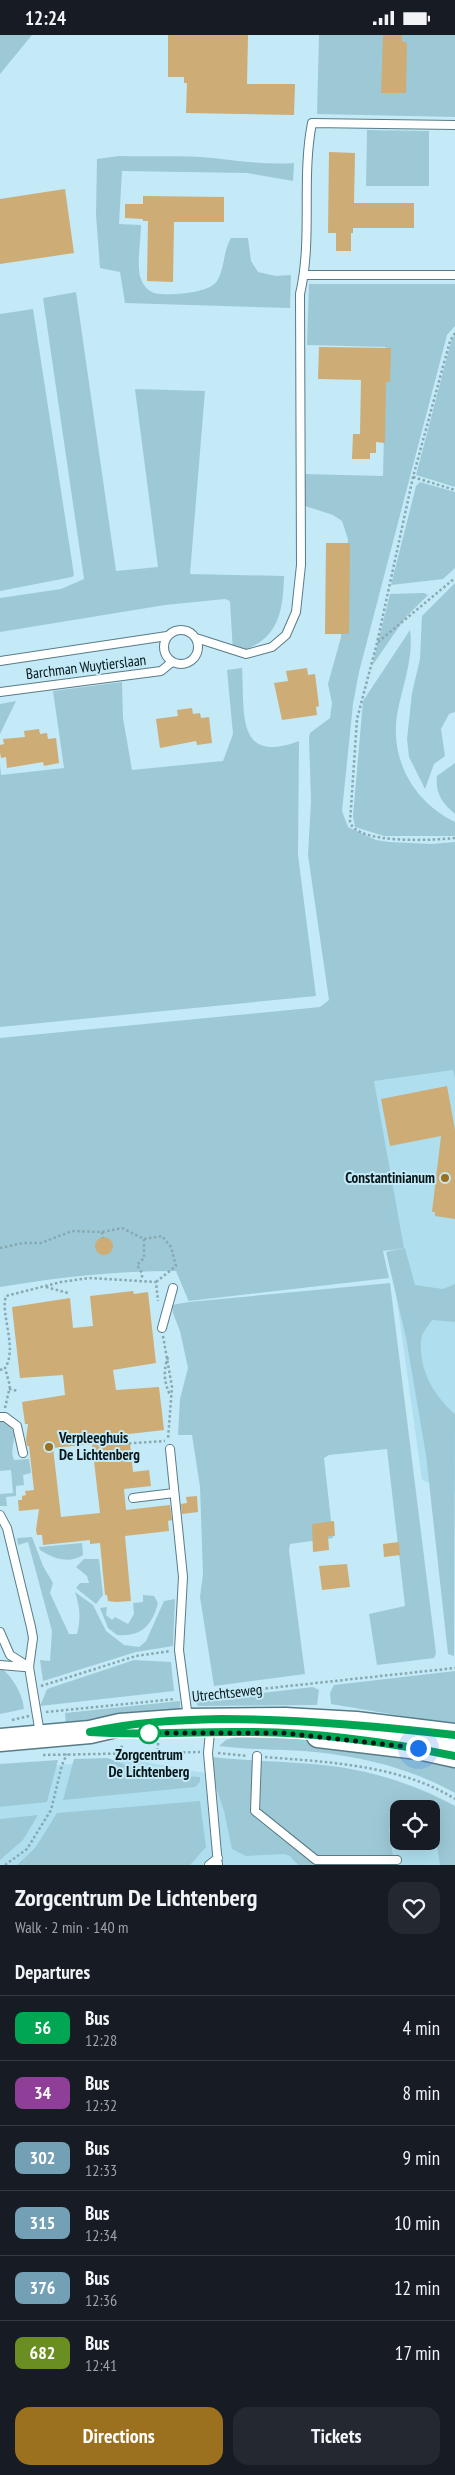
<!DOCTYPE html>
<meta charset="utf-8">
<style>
:root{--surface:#171b24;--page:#242831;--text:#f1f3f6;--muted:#9ea1a6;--line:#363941;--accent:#9b701e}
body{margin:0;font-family:"PT Sans Narrow",sans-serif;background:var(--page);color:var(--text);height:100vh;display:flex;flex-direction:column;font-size:19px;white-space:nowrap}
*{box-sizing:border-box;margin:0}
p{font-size:16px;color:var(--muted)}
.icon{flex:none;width:28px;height:28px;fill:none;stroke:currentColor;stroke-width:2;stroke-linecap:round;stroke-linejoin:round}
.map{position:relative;height:1830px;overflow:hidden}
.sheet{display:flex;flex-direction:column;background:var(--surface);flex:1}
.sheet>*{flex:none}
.badge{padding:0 10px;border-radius:8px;font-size:18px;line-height:32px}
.tools{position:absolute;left:390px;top:1765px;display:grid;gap:10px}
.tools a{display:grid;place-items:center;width:50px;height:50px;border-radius:10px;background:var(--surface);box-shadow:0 5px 20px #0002;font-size:25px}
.you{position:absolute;width:25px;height:25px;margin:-12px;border:4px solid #fff;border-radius:50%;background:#1a73e8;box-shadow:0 0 0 8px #1a73e833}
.map>.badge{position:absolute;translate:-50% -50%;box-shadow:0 0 0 2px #fff}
h2{padding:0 15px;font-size:19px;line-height:45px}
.round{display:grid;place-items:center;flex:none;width:52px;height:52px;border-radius:15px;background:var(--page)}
.head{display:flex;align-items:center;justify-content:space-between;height:85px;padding:0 15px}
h1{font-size:24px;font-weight:600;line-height:38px}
.cta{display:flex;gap:10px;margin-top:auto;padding:10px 15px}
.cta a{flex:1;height:58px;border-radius:15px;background:var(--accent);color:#fff;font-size:20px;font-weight:600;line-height:58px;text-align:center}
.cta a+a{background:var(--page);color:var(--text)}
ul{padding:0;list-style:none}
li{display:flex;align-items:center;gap:15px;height:65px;padding:0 15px;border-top:1px solid var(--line)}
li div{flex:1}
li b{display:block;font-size:19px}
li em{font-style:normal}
li .badge{min-width:55px;font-weight:700;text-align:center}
.status{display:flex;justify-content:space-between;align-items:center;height:35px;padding:0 25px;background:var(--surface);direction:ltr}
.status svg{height:14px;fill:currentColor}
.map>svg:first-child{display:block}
.built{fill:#afdfee}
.green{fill:#9dc9d6}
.building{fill:#cdac75;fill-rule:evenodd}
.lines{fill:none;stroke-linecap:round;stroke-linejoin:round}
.service-casing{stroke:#587c87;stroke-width:10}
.primary-casing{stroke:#587c87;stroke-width:25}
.path{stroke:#88a8b1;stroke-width:2.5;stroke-dasharray:2.5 2.5;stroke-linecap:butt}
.service{stroke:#fff;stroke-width:8}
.primary{stroke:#fff;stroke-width:22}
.line-casing{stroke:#fff;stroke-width:11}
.line{stroke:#00a651;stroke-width:8}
.walk{stroke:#08171b;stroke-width:5;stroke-dasharray:0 9}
.poi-dot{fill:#9b701e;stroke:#c3eaf6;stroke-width:2}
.stop-dot{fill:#fff;stroke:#00a651;stroke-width:2.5}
.labels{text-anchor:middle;stroke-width:4;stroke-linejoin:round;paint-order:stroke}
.street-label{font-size:15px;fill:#08171b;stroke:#c3eaf6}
.poi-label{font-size:15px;font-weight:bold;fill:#08171b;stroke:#c3eaf6;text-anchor:end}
.stop-label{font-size:15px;font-weight:bold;fill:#08171b;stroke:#c3eaf6}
</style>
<div class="status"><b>12:24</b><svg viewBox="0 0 49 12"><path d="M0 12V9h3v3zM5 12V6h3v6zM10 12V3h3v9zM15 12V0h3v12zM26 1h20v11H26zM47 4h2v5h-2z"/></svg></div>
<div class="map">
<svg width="455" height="1830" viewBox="0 0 455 1830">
<rect width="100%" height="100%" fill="#c3eaf6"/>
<!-- built -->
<path class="built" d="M336,896l119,3v560l-33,-14 -30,-215z
M129,1724l81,15 139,50 50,6v11h32v-8l21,2 3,30h-455v-95z"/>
<!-- green -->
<path class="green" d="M0,0h32l-32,39z
M319,0h136v82l-138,-3z
M367,95l62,1v55h-63z
M119,121c31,1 62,-1 93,2 28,3 54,7 82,5l-1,18 -46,-8 -125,-2 -3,53 22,1c0,14 -5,43 0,54 2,6 7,12 13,14 13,3 55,1 63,-12 8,-13 6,-30 14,-43h17l3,23 7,11 18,4 15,-1 -1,33 -165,-5 -5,-31 -20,-4 -4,-53 1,-56z
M309,249h146v42l-8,9 -88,337 -6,32 -11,107 6,16 28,13 13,2 43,2 23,-2v236l-2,-8 -79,11 30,167 -21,3 6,27 -200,23v1l201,-19 46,370 -2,5 -57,7 -8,-51 36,-8 -18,-157 -58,6 -5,3 9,80 -43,6 -1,6 16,124 -91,12 -14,-89 3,-23 -3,-87 -8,-52h-14l2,-36 8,-31 -8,-37 -7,-18 -1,-8 17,-3 -13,-31c-62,0 -115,6 -176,16v-249l320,-31 9,-7 -21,-145 3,-54 -2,-64 1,-4 20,-15 2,-15 -4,-19 13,-47 7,-98 -6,-18 -9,-6 -31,-10 1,-31 80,2 3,-129 -79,-2z
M76,257l40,279 42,-4 -23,-178 70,2 -15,183 94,2c-1,40 -7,67 -51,77l-3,-52 -5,-2 -60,6 -165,27v-34l61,-9 23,-10 -41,-281z
M33,274l41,266 -2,2 -72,14v-277z
M455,299v153l-39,-12 35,-133z
M420,447l35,10v76l-12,11 -52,6 25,-99z
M455,548v129l-6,2 -8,15 4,27 -11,8 -9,25 -16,-32 -2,-18 5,-46 8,-34 2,-43z
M424,558l4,2 -23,23 -33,48 18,-72z
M410,595c4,26 -7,55 -12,80 -10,47 15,92 57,112v14h-71l-29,-9 -2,-11 10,-115z
M242,633c3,44 -7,97 57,73l-1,114 18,141 -316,31v-263l1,11 63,-7 -11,-77 69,-9 1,36 9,52 91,-9 10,-27 -6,-64z
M16,666l-16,33v-30z
M455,728v51c-13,-11 -20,-21 -18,-38z
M405,1213l10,37 28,4 12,-5v38l-23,-2c-4,6 -11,14 -11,21 -2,29 13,55 34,73l-1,242 -6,-2 -22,-199 -20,-117 -20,-86z
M0,1384c26,14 7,23 14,41l15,-1 2,14 -8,2 1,10 -8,1v10l-10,1 1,9h-7v-12l13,-1 -2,-23 -11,1z
M32,1502l11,29 10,17 -3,10 19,41h8c4,-15 3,-27 -2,-42l18,13 13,26 18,14 15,2 7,-6 18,-40 11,-2 -2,47 -37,6 -93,29 -3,-21 10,1 2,-30 -24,-89 -10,3 -1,-7z
M82,1508l1,12c-14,9 -29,4 -43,-5l-1,-3z
M84,1524h15l4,36 -7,9 -20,-16 4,-5h9l-2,-7 -11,-9z
M143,1560l11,1 4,7c-6,23 -17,34 -41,32l-9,-7 -8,-20 7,-1 -1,8 6,5 3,-3 13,7 6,-10 -1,-11 10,-1z
M134,1625l37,2 3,29 -134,15 7,-17z
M0,1632c12,9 23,27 24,42l-24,5z
M455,1636v54l-124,-21 -1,-11 4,-8z
M313,1652l6,3 -2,15 -119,1 -3,-5z
M180,1666v7l-5,6 -109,12 -1,-13z
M243,1700l100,7 112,19v32c-43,-24 -91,-36 -140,-41 -32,-3 -64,-2 -96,-6l7,-6z
M213,1722c33,4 67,4 100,7 50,4 98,18 142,42v59h-15l-6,-39h-3v-17h-32v19l-10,1 4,27 -6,9h-89l-8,-9 -6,-2 -38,2 -14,-7 -8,-38 -12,-36z
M108,1723c32,14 57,17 92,19v5l-5,5 -132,13 11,-41z
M58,1725l-11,42 -47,5v-43z
M200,1766l6,46 -16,18h-173l18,-17 22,-35z
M38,1780l-15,25 -23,20v-41z"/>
<!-- building -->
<path class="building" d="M168,0h80l-1,49h48l-1,31 -108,-2 1,-30h-3v-6h-16z
M383,0h19v6l5,2 -1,50h-25z
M329,117l26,1 -1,50h60v25h-61v5h-2v18h-15v-18h-8z
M65,154l9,64 -74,11v-65z
M143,161l81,1v25h-50l-1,60 -26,-1 1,-60h-5v-2l-18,-1v-14h18z
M319,312l72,1 -1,34h-4l-1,61 -9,-1v11h-6v6h-18l1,-25h7l1,-54 -43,-1z
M326,508h24l-1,91h-24z
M307,633l1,7 7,-1 4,32 -3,1 1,8 -35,5 -8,-37 14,-2 -2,-10z
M192,673l1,6 7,-1 1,5 8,-1 3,26 -15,2 -1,-4 -36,7 -4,-29 22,-3 -1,-6z
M39,694l1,5 7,-1 1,6 8,-1 3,25 -15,3 -1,-4 -36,6 -1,-11 -5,1 -1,-6v-7l4,-1 -1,-5 22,-2 -1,-6z
M447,1051l8,44v89l-20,-3v-4h-3l9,-76 -51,10 -9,-47z
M95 1211a9 9 0 1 1 18 0a9 9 0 1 1-18 0Z
M133,1256l1,3 14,-2 8,71 -43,7 3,20 43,-3 5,43 -35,4 4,38 16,-2 2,16 -27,3 2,21 44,-5 2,15 -4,1 1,10 -44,5 6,65 -15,1 -8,-1 -1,-6h-2l-5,-52 -10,1v-4l-47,5 -1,-10h-5l-1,-5 3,-21 -20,2 -1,-11h4v-4l4,-1 -1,-4 9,-1 -5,-44h-2l-1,-6 2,-16h-3l-3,-22 43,-7 -2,-20 -43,3 -8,-71 58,-9 3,30 20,-2 -3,-30zM92,1409l8,69 -39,4 -8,-69z
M197,1461l1,16 -16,2 -1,-10 6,-1 -1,-6z
M334,1486l1,15h-7l1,14 -16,2 -1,-28z
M399,1507l1,13 -16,2 -1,-13z
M347,1529l3,23 -28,3 -3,-24z"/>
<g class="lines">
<defs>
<path id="service" d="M305,240h150
M164 612a17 17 0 1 1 34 0a17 17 0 1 1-34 0Z
M196,603l50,16 26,-7 14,-12 10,-23 5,-47 -1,-271c13,-56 1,-115 12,-171l143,2
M0,626l167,-25
M0,657l161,-21 11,-9
M162,1293l11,-40
M0,1382h5l12,9 6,27
M170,1414l13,128 -4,73 9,68
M133,1463l41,-5
M0,1480l7,13 24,99 2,11 -4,29 11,67
M0,1597l10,23 19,12
M0,1630l24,2
M210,1697l-2,21 10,112
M257,1721l-2,55 61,49h81
M209,1830l9,-7"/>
<path id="primary" d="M318,1701l100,12 37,8
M0,1705l90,-8 30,-7 68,-5 97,-1 71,4 99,12"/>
</defs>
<!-- service casing -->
<use href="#service" class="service-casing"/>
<!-- primary casing -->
<use href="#primary" class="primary-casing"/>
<!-- path -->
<path class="path" d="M455,298l-5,8 -37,136 -36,166 -20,76 -7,103c7,23 86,18 105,16
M413,442l42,13
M378,607l77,-64
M102,1197l1,6
M144,1204l18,-3 9,11 5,19 -20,16
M0,1213l23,-5h18l31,-12 30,1 20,-4 22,11v19l-7,7 5,8v7
M46,1252l22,6
M163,1301l9,51 -4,52
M168,1322c-5,14 -4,25 2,38
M0,1335l5,-2
M9,1354l9,2
M5,1373l5,-22 -5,-18c13,-19 -5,-54 1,-72l55,-14 28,-4 67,4 2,19
M119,1409l46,-3
M41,1651l95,-30 35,-5
M196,1661l259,-28
M46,1677l129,-13
M12,1685l17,-4
M158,1708v9
M121,1718l1,-9
M218,1718l29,3
M43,1720l157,-3
M265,1722c62,5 136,8 190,42
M5,1830l22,-16 24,-39 11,-45 5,-11"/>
<!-- service -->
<use href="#service" class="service"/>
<!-- primary -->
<use href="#primary" class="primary"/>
</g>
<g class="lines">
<defs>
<path id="line" d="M455,1700c-78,-9 -154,-16 -233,-16 -44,1 -89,3 -132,13 52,4 104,-1 156,0 70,0 141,10 209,24"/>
</defs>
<!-- line casing -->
<use href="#line" class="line-casing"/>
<!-- line -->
<use href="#line" class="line"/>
<!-- walk -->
<path class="walk" d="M149,1698h135l134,15"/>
</g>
<!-- markers -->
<g class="poi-dot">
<circle cx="445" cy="1143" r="5"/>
<circle cx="49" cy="1412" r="5"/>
</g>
<circle class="stop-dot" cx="149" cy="1698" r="10"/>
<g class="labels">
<!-- street labels -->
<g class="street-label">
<text transform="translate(86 632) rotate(-7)" y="5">Barchman Wuytierslaan</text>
<text transform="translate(227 1658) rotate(-6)" y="5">Utrechtseweg</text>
</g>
<!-- poi labels -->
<g class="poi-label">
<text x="435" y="1148">Constantinianum</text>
<text x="59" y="1408" text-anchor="start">Verpleeghuis<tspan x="59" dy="17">De Lichtenberg</tspan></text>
</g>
<!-- stop labels -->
<g class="stop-label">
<text x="149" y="1725">Zorgcentrum<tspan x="149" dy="17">De Lichtenberg</tspan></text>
</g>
</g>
</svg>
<div class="tools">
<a><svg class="icon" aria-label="locate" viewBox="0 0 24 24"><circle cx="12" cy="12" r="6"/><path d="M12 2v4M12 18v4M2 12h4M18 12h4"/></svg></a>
</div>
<div class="you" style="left:418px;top:1713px"></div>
</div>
<section class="sheet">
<div class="head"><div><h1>Zorgcentrum De Lichtenberg</h1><p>Walk · 2 min · 140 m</p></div><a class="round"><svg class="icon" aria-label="heart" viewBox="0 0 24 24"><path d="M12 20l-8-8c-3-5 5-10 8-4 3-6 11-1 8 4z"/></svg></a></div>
<h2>Departures</h2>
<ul>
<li><span class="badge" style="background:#00a651;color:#fff">56</span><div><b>Bus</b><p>12:28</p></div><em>4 min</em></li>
<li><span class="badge" style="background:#8f3f98;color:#fff">34</span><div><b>Bus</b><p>12:32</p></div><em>8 min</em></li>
<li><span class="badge" style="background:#74a0b6;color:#fff">302</span><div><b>Bus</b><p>12:33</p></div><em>9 min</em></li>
<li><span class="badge" style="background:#74a0b6;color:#fff">315</span><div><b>Bus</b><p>12:34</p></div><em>10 min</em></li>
<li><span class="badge" style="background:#74a0b6;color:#fff">376</span><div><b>Bus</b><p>12:36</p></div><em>12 min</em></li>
<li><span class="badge" style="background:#6b8e23;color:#fff">682</span><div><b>Bus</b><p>12:41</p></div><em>17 min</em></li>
</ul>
<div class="cta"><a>Directions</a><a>Tickets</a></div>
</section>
